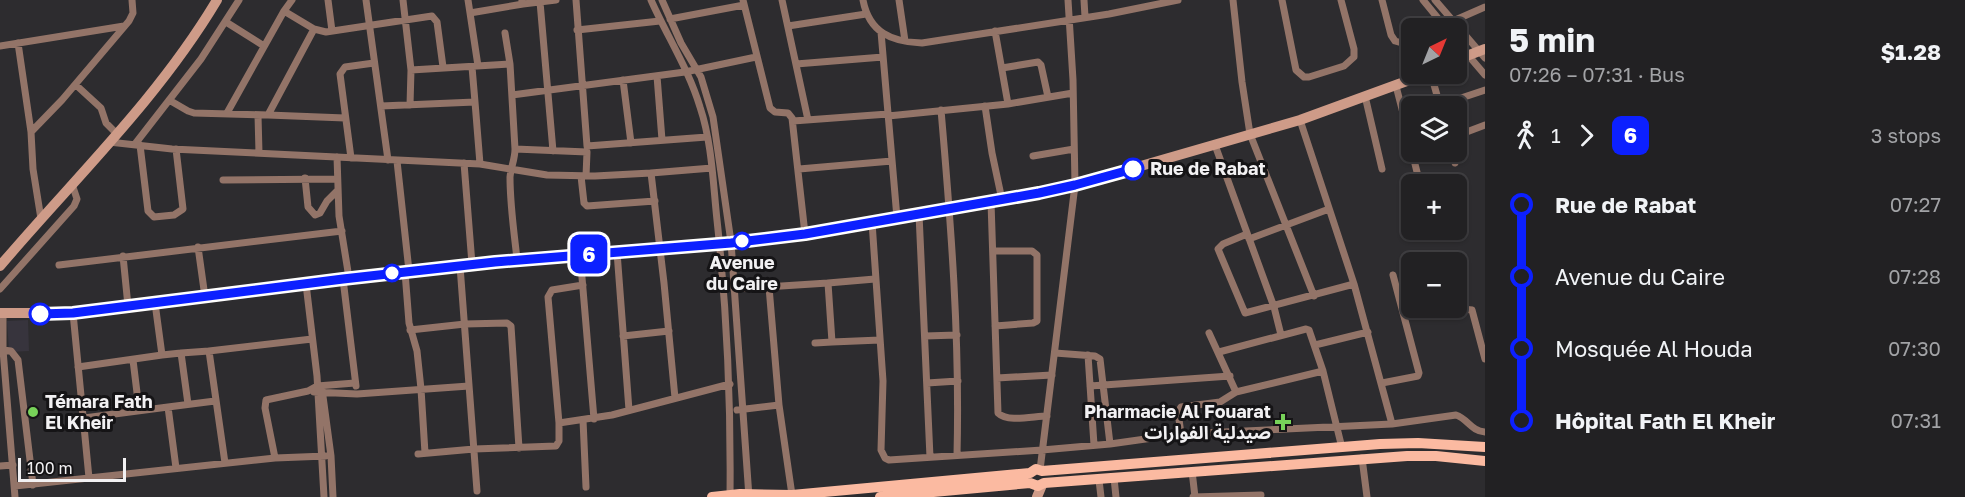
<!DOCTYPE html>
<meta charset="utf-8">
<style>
:root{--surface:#222123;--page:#2e2e30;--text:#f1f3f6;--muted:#a2a3a6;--line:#3f3e41}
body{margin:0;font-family:"Golos Text","Noto Sans Arabic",sans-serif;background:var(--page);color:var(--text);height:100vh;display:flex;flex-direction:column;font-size:22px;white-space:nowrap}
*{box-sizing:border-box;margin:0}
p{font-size:20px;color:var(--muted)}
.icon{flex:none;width:33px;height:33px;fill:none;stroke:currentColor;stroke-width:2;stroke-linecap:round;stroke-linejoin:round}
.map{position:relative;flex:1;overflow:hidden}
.panel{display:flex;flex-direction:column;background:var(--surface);width:480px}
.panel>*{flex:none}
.badge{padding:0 12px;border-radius:9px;font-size:21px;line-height:39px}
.needle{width:39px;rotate:43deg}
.buttons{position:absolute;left:1401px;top:18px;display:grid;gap:12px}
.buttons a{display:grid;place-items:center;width:66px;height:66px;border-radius:9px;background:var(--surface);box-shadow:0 2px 4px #0004,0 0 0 2px var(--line);font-size:30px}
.scale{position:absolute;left:18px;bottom:15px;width:108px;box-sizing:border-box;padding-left:6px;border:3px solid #f2f1f3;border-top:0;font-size:16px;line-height:21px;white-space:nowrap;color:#f2f1f3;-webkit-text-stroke:4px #151416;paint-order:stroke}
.map>.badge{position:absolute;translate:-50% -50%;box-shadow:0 0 0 3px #fff}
.legs{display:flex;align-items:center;gap:9px;height:66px;padding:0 24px;font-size:20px}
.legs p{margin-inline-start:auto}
.summary{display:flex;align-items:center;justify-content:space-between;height:102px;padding:0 24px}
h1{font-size:33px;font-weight:700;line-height:45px}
ul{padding:0 24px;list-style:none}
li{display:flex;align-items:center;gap:21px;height:72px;font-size:22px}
li i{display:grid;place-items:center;width:9px;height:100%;margin:0 8px;background:currentColor}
li i::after{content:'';width:15px;height:15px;margin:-8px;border:4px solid;border-radius:50%;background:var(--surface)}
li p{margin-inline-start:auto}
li:first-child i{background:linear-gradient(#0000 50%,currentColor 0)}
li:last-child i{background:linear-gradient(currentColor 50%,#0000 0)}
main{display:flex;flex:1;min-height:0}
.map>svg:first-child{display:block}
.built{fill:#37343d}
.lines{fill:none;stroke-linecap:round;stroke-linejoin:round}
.street{stroke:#937468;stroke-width:7}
.secondary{stroke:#ce9b88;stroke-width:10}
.primary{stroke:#fbbaa1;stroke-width:10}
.line-1-casing{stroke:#fff;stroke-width:14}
.line-1{stroke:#0c20ff;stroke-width:9}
.stop-1-dot{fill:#fff;stroke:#0c20ff;stroke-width:3}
.poi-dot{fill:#77d259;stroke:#151416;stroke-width:2}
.labels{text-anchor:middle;stroke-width:6;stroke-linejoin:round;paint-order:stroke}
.stop-label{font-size:18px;font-weight:bold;fill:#f2f1f3;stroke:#151416;text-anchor:start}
.poi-label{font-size:18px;font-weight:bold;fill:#f2f1f3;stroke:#151416;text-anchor:start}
</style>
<main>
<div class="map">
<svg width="1485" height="497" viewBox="0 0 1485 497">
<rect width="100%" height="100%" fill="#2d2c2f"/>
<!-- built -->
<path class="built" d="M28,320l1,31 -20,1 -2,-31z"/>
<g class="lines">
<!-- street -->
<path class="street" d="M328,0l4,31
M366,0l22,160
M403,0l8,70 -1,35
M468,0l2,13
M576,0l11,146 120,-9
M651,0c16,36 38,70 49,107 12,36 13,76 17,113 10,92 14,184 13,277
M662,0l19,43 20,34 12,40 18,125 18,255
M743,0l27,108 5,4 13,1 4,5 13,116
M782,0l26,120
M863,0c6,32 28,42 59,43l187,-29 69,-14
M899,0l6,41
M1084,0l1,17
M1233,0l9,82 8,52 64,162
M1282,0l14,70 8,7h5l35,-11 10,-9v-8l-13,-49
M1382,0l9,35 4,6 7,2 10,-3
M1423,0l23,28
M1435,0l50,58
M522,1l1,3 33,-4
M540,2l13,149
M670,19l74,-14
M226,22l38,24
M788,26l78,-12
M1437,28l48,-21
M314,29l12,3 106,-16 5,6 6,45
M577,30l83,-9
M995,31l13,73
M881,32l16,186
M505,33l5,31
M1456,41l29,34
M18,43l13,89
M0,46l124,-20
M796,64l87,-7
M478,66l-8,-53 53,-9
M472,67l3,35
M1002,68l36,-6 3,3 7,32
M411,70l99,-6 5,85c0,10 -4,18 -5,28 0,28 4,55 7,82
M1431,74l9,32
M657,76l5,64
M623,80l8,63
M76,85l25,23 5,15 11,11
M1396,86l16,62
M512,95l173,-23 71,-15
M1365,96l17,73
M169,100l19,11 6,2 74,2 46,-86 -30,-18
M1440,105l45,-15
M381,106l94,-4 5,62
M985,106l7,47 10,47
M941,110c10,115 19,230 16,345
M227,113l57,-102 8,-11
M258,115l1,38
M268,115l77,3
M888,116l120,-12 65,-11
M1300,120l54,164 38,140
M793,121l95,-7
M1456,136l29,-11
M109,142l63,7 308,15 67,11 48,1 56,-3 13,110 11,115
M135,144l66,-85 38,-59
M140,145l8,66 6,6 20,-2 9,-6 -7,-60
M1215,145l59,162 7,28
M515,149l72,3 -1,24
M1412,152l8,32
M1452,152l3,11
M1033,156l41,-7
M337,157l2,59 10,62
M351,158l-11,-84 5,-7 29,-4
M397,161l12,110
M464,163l8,101
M799,169l93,-8
M651,173l61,-5
M581,176l3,27 3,3 68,-5
M305,178l3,29 7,8 5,-2 7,-12 10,-10
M223,180l114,-1
M991,202l7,211c10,10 36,3 49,3
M919,214l11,243
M41,219l-8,-50 -2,-37 31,-32 67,-79 4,-8 -1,-13
M872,222l11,159 -2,69 4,8 4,2 153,-10 68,-6 71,-10 211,-10 64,-9c12,4 15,16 29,17
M1247,234l-24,10 -5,5 27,64 109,-29
M1420,235l10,-5
M1249,239l80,-30
M198,247l7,50
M993,251h39l5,4v66l-4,2 -38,3
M617,252l12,158
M580,254l14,165
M123,256l5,50
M59,265l283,-34
M460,266l17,225
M405,272l4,51 8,28 4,38 4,64
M343,279l13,107
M875,279l-47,4 4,59 48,-2
M306,284l11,92 7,121
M583,285l-31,5 -4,7 11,126 53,-8 118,-31
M769,287l10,118 13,90
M0,289l74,-83 3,-7 -5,-15
M734,289l94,-6
M1433,308l2,4c11,5 24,-5 37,-2l13,49
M3,313v37l12,147
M73,313l16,165 186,-20 -10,-50 1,-8 42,-9 9,-5 38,-3
M410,330l55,-6 42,-1 4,3 8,122
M1209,333l27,59 87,-21
M623,336l46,-5
M925,336l32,-1
M815,343l17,-1
M1315,345l53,-13
M209,351l103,-12
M1219,352l87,-23 3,1 14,41 19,77
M0,353l3,-3 8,1 7,9 15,125
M1055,353l40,3 5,3 10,85
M162,355l19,-2
M1088,355l6,90
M133,360l6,49
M78,367l84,-12 -7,-52
M997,378l55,-3
M927,383l31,-2
M1382,383l36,-7 1,-3 -26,-98
M1090,386l140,-10
M322,389l9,67 2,41
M314,392l43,2 112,-8
M188,404l-7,-51 28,-2 16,112
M168,407l47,-6
M737,410l42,-5
M84,418l84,-11 8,61
M583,420l3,67
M1181,434l-3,-22 3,-5 39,-5 16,-10
M418,454l56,-5 82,-3 3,-5v-18
M275,458l51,-2
M1362,458l5,39
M0,466l13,-1
M1040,470l35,-285 -2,-105 -5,-80
M1192,471l3,26
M1114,478l2,19
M1099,480l2,17
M15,486l74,-8
M1193,497l68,-2"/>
<!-- secondary -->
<path class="secondary" d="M1456,60l29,-11
M0,266c74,-87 158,-167 217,-266
M0,313h73l270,-34 174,-20 214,-17 74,-8 270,-49 225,-65 126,-46
M1037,497l5,-12"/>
<!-- primary -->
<path class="primary" d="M712,497l28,-3 52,1 238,-22 6,-4 6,2 338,-27 38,-1 67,4
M880,497l150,-14 8,3 6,-3 363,-27h29l49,5"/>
</g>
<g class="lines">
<defs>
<path id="line-1" d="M40,314l33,-1 270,-34 152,-17 236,-19 74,-9 234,-41 36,-8 58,-16"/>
</defs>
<!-- line-1 casing -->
<use href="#line-1" class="line-1-casing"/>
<!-- line-1 -->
<use href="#line-1" class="line-1"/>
</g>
<!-- markers -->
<g class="stop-1-dot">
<circle cx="1133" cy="169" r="10"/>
<circle cx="742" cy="241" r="8"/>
<circle cx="392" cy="273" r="8"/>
<circle cx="40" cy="314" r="10"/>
</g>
<g class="poi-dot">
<circle cx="33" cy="412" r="6"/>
<path d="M1280 413h6v6h6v6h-6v6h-6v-6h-6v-6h6z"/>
</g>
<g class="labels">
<!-- stop labels -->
<g class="stop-label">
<text x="1150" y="175">Rue de Rabat</text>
<text x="742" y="269" text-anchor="middle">Avenue<tspan x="742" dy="21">du Caire</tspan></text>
</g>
<!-- poi labels -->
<g class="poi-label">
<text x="45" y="408">Témara Fath<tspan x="45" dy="21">El Kheir</tspan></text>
<text x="1271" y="418" text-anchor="end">Pharmacie Al Fouarat<tspan x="1271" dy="21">صيدلية الفوارات</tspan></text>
</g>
</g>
</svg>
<div class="buttons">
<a><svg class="needle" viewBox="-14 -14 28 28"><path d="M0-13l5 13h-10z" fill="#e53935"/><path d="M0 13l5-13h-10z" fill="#a2a3a6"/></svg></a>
<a><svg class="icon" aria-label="layers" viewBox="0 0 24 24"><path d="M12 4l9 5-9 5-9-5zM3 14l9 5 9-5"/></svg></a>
<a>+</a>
<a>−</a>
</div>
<div class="scale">100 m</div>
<b class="badge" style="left:589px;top:254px;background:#0c20ff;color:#fff">6</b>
</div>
<section class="panel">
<div class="summary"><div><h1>5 min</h1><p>07:26 – 07:31 · Bus</p></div><b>$1.28</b></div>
<div class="legs"><svg class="icon" aria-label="walk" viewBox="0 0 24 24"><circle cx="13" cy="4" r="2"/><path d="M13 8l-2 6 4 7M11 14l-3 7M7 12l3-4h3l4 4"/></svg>1<svg class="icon" aria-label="forward" viewBox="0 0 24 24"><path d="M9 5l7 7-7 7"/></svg><b class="badge" style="background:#0c20ff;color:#fff">6</b><p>3 stops</p></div>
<ul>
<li><i style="color:#0c20ff"></i><b>Rue de Rabat</b><p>07:27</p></li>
<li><i style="color:#0c20ff"></i><span>Avenue du Caire</span><p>07:28</p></li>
<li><i style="color:#0c20ff"></i><span>Mosquée Al Houda</span><p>07:30</p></li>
<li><i style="color:#0c20ff"></i><b>Hôpital Fath El Kheir</b><p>07:31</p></li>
</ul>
</section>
</main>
